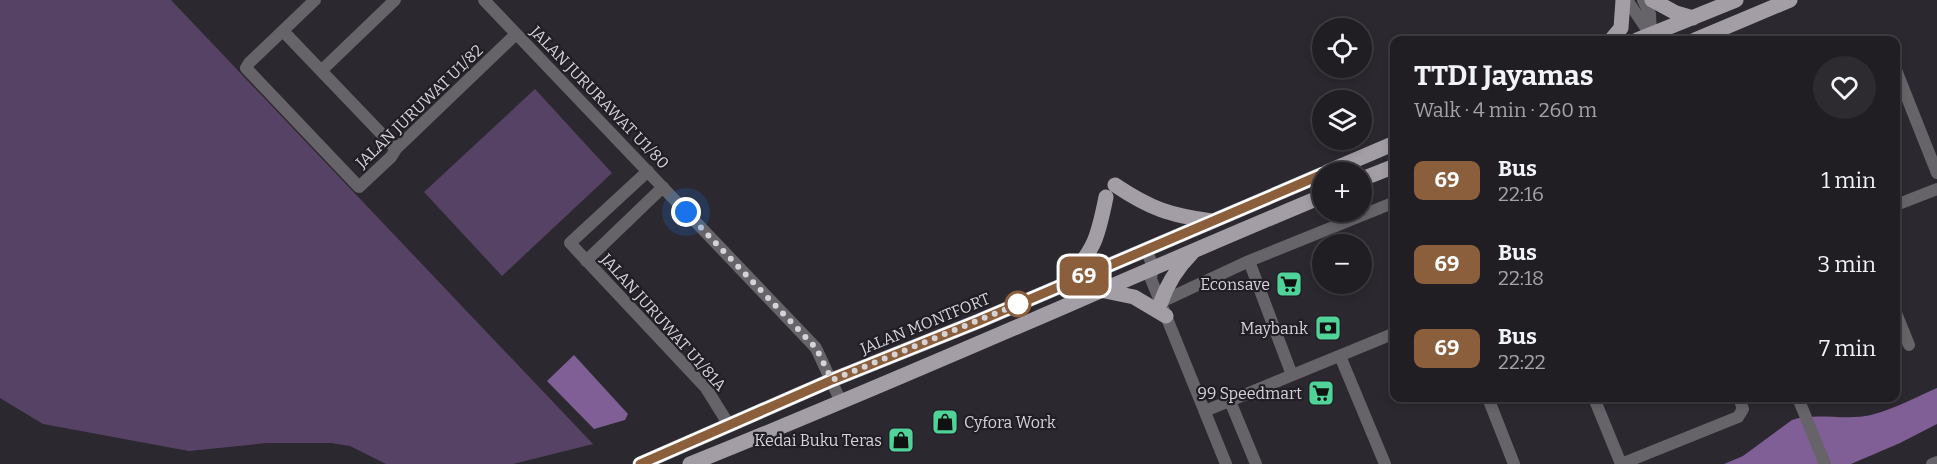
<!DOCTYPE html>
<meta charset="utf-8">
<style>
:root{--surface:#211e23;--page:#2d2b30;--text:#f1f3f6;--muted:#a2a2a6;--line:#3e3c41}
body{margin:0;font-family:Bitter,serif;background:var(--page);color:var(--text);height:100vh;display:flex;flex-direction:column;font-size:22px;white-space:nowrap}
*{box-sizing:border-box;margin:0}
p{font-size:20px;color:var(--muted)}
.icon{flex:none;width:33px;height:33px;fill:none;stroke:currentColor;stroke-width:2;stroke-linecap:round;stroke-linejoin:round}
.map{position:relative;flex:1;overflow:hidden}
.side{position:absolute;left:1390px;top:36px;width:510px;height:366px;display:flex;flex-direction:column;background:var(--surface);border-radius:12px;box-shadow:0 3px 9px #0003,0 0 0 2px var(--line)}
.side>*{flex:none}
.badge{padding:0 12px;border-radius:9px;font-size:21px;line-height:39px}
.fabs{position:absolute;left:1312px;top:18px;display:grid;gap:12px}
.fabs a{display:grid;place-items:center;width:60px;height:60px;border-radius:50%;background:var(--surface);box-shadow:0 3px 9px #0003,0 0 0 2px var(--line);font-size:30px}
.you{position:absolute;width:30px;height:30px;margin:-15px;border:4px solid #fff;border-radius:50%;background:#1a73e8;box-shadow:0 0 0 9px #1a73e833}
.map>.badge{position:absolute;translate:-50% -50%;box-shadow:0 0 0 3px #fff}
.round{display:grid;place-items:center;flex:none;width:63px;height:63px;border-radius:32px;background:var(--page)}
.head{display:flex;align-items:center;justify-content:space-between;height:102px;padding:0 24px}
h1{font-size:28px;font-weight:700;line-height:45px}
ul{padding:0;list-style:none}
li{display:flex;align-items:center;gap:18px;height:84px;padding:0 24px}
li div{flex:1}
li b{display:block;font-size:22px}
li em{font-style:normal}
li .badge{min-width:66px;font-weight:700;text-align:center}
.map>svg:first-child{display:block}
.green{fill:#564264}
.water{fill:#7f5f95}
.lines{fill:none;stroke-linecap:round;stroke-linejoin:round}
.minor{stroke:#666468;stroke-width:12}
.major{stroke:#a39ea6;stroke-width:15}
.line-casing{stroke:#fff;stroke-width:14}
.line{stroke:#8b5e3c;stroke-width:9}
.walk{stroke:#d6d3d8;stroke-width:6;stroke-dasharray:0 10.8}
.stop-dot{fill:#fff;stroke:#8b5e3c;stroke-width:3}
.labels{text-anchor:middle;stroke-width:4.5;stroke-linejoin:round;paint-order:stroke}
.street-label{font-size:16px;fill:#d6d3d8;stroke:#221e25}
.poi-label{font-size:16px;fill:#d6d3d8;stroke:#221e25;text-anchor:end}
</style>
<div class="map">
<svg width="1937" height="464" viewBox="0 0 1937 464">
<rect width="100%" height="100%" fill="#2c282f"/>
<!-- green -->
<path class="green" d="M0,0h171l422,444 -80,20h-127l-36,-18 -19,-3h-64l-78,8 -146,-27 -43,-26z
M535,89l77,84 -110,103 -78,-84z"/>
<!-- water -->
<path class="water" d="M574,355l54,59 -3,6 -31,9 -47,-48z
M1937,388v36l-37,19 -49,21h-127l19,-8 49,-36c21,-8 55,1 79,-5 23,-6 45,-18 66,-27z"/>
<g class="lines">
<!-- minor -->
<path class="minor" d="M315,0l-66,63 -3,5 113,119 32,-30 5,-8 120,-115
M484,0l332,348 25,54
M1627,0l27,40
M1643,0l7,14 1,20
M283,31l113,118
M1896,70l41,103
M321,71l74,-71
M648,171l-78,72 136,145 23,37
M1896,205l41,-16
M1146,249l7,18 -2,12 75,185
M586,261l77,-74
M1249,261l43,114
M1161,302l88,-41 146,-59
M1896,313l13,32
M1340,356l45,108
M1488,398l26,66
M1594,398l27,66
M1798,398l27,66
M1230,401l26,63
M1205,411l190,-78
M1621,464l117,-47 5,-8 -4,-11
M1932,464l5,-2"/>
<!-- major -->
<path class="major" d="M1652,0l24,13 17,5
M1611,40l10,-12 2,-28
M1637,40l99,-40
M1695,40l95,-40
M1327,172l68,-29
M1362,179l33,-13
M1115,185c36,24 54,30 97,36
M1067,280c28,-31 31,-43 39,-83
M1100,290l34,7 32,19
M1161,302c7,-20 16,-34 31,-49
M640,464l192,-84 147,-59 344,-147
M690,464c213,-85 422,-180 633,-268"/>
</g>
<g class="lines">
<defs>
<path id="line" d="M640,464l192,-84 147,-59 344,-147"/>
</defs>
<!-- line casing -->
<use href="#line" class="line-casing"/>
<!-- line -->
<use href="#line" class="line"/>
<!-- walk -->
<path class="walk" d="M686,212l130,136 16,32 189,-77 -3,1"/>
</g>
<!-- icons -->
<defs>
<symbol id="supermarket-square" viewBox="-11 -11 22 22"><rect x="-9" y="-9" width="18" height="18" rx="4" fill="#50d398" stroke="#221e25"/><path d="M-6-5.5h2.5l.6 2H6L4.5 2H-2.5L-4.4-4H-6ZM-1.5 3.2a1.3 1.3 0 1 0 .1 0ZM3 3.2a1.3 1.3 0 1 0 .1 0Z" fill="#111"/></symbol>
<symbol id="bank-square" viewBox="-11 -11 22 22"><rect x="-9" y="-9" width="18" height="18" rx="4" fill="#50d398" stroke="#221e25"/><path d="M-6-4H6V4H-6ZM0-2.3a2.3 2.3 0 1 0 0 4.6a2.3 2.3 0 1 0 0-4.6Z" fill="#111"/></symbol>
<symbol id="shop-square" viewBox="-11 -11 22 22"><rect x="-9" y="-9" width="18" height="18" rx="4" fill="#50d398" stroke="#221e25"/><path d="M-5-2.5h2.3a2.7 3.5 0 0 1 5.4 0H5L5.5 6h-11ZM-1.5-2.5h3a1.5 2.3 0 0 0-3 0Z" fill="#111"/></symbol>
</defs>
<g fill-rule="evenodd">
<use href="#supermarket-square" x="1274" y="269" width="30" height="30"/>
<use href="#bank-square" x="1313" y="313" width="30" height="30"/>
<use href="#supermarket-square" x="1306" y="378" width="30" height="30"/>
<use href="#shop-square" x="930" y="407" width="30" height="30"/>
<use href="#shop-square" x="886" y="425" width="30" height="30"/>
</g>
<!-- markers -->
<circle class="stop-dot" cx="1018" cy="304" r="12"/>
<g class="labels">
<!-- street labels -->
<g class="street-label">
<text transform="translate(600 97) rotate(46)" y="6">JALAN JURURAWAT U1/80</text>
<text transform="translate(419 106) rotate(-44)" y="6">JALAN JURUWAT U1/82</text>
<text transform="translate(664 322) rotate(48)" y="6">JALAN JURUWAT U1/81A</text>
<text transform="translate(925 323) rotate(-22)" y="6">JALAN MONTFORT</text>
</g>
<!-- poi labels -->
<g class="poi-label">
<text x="1270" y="290">Econsave</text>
<text x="1308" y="334">Maybank</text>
<text x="1302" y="399">99 Speedmart</text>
<text x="964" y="428" text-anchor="start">Cyfora Work</text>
<text x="882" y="446">Kedai Buku Teras</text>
</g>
</g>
</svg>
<div class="fabs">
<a><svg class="icon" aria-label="locate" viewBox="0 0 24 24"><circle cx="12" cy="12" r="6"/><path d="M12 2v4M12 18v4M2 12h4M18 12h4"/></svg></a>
<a><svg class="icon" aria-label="layers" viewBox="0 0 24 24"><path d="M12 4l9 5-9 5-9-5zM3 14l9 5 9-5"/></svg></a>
<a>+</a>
<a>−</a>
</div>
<div class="you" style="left:686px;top:212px"></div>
<b class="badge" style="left:1084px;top:276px;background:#8b5e3c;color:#fff">69</b>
<section class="side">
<div class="head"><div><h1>TTDI Jayamas</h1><p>Walk · 4 min · 260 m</p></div><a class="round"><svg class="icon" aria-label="heart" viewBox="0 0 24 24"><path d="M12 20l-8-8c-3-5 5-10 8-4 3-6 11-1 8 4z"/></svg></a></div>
<ul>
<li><span class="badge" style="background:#8b5e3c;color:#fff">69</span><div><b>Bus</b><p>22:16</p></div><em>1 min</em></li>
<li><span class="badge" style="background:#8b5e3c;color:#fff">69</span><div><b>Bus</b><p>22:18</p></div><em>3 min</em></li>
<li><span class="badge" style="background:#8b5e3c;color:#fff">69</span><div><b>Bus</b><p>22:22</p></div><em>7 min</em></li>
</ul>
</section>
</div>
